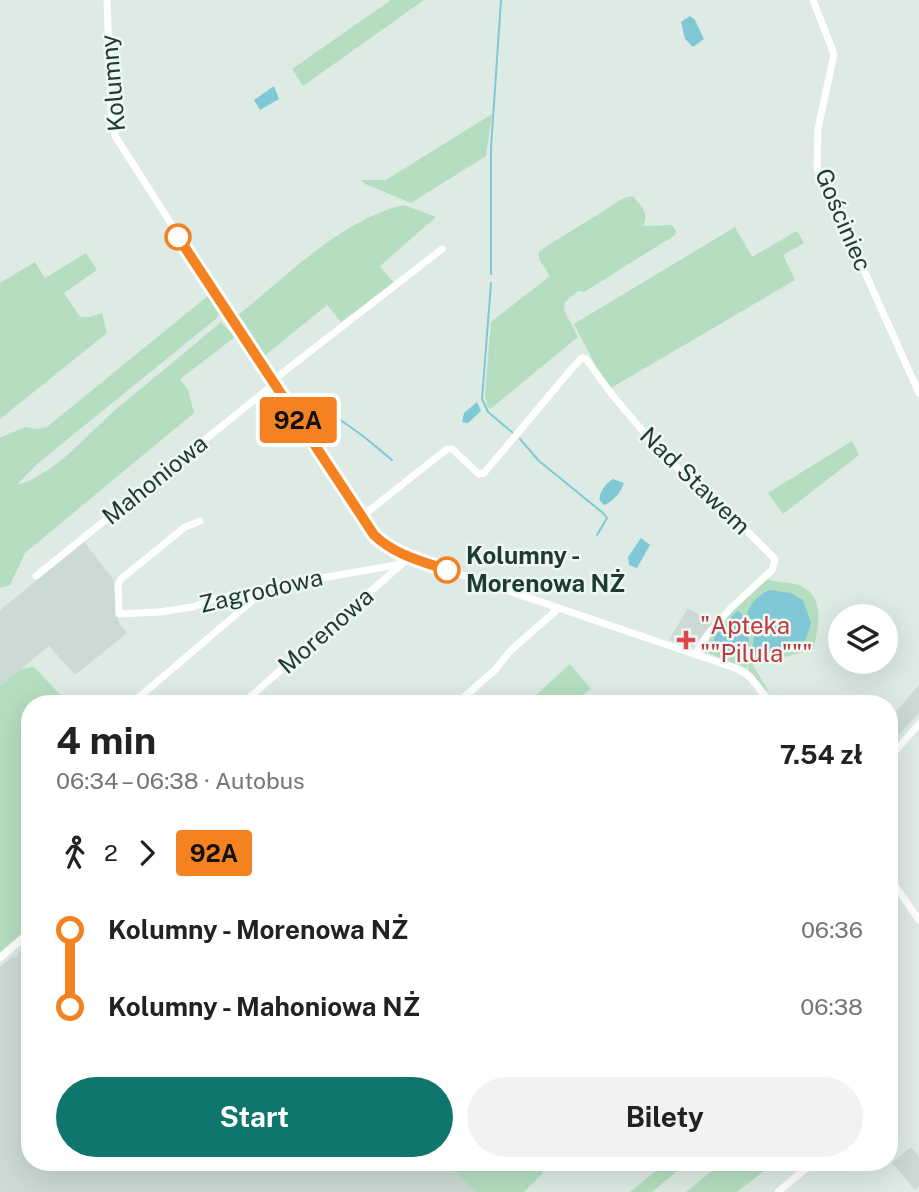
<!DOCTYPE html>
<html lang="pl">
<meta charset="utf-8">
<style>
:root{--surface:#fff;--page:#f2f2f2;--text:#222;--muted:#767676;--accent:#0f766e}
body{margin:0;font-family:"Public Sans",sans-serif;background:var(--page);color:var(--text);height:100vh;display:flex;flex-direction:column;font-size:26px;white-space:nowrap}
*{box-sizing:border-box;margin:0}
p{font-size:23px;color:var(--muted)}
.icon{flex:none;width:38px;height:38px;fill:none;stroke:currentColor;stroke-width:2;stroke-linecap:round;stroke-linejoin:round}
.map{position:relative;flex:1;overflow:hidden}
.panel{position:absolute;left:21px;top:695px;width:877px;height:476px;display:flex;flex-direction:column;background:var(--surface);border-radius:28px;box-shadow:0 7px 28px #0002}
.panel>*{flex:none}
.badge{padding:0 14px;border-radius:5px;font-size:24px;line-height:46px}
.tools{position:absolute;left:828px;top:604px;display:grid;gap:14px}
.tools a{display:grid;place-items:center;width:70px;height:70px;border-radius:50%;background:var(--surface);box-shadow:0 7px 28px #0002;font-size:35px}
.map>.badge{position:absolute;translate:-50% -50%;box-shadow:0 0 0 4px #fff}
.legs{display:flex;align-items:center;gap:10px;height:77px;padding:0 35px;font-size:23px}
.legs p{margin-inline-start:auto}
.head{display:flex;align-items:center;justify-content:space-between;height:119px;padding:0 35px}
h1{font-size:38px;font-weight:700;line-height:52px}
.button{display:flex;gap:14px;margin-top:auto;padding:14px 35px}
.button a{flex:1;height:80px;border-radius:42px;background:var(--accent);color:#fff;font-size:28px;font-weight:700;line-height:80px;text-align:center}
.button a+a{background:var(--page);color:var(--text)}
ul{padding:0 35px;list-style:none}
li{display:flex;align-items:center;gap:24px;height:77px;font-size:26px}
li i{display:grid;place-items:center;width:10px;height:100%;margin:0 9px;background:currentColor}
li i::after{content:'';width:18px;height:18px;margin:-9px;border:5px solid;border-radius:50%;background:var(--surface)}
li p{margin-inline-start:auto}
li:first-child i{background:linear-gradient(#0000 50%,currentColor 0)}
li:last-child i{background:linear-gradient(currentColor 50%,#0000 0)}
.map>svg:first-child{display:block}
.built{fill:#cbdad3}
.green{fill:#b4debf}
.water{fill:#80c8d5}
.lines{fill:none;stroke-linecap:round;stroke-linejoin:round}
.stream{stroke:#80c8d5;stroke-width:2}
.minor{stroke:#fff;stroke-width:7}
.line-1-casing{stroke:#fff;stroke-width:16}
.line-1{stroke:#f58220;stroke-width:10}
.stop-1-dot{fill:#fff;stroke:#f58220;stroke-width:3.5}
.health-dot{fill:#e0444e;stroke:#eef7f2;stroke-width:2.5}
.labels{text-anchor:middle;stroke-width:5;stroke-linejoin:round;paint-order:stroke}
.street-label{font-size:24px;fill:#1e3b33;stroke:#eef7f2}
.stop-label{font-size:24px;font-weight:bold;fill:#1e3b33;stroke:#eef7f2;text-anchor:start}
.health-label{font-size:24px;fill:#be3a42;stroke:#eef7f2;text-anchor:start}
</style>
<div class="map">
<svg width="919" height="1192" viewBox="0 0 919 1192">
<rect width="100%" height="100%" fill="#ddebe4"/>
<!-- built -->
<path class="built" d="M84,542l29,37 6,44 8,10 -52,42 -26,-29 -49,40v-76z
M688,608l25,16 -21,23 -23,-7z
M919,685v28l-30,32v-26z
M30,941v221h417l28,30h-475v-225l12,-10 4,1 5,-9 2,2 4,-4z
M911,1147l8,10v29l-4,4 -23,-27z"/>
<!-- green -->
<path class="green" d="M391,0h33l-121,86 -11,-17z
M492,114l-6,42 -75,47 -46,-19 -4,-4h25z
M632,196c9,9 18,17 11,30l29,-1 4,6 -1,4 -91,57 -6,-1 -13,11 -1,8 14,27 -88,72 -3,-3 -2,-13 6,-71 59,-46 -11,-17v-7l5,-4 80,-50z
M404,205l32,12 -56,49 14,17 -53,39 -14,-17 -65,53 -25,-39 1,-4c49,-39 104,-96 166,-110z
M735,227l17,30 45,-26 7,12 -21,12 12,25 -184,108 -10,-12 -27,-52z
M86,253l11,17 -33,23 16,24h10l12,-4 5,20 -107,86v-136l35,-21 10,16z
M209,295l11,16 -3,7 -180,146 -20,21c37,-10 69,-49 97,-74 36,-30 72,-59 107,-89l14,15 -55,42 8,11 6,23 -169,140 -15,32 -10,3v-150l25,-11 12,2 10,-2z
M852,441l7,14 -76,59 -15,-21z
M768,579c10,5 23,2 33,7 25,11 17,41 13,61l-6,4 -55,14 17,29 -22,-25 1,-4 -3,3 -43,-17 -1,-5 33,-41z
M570,664l21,25 -19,14h-33l-5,-6z
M34,667l34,36 -38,1v222l-30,26v-266l21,-17z
M447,1162h97l-6,5 5,6 -19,19h-49z
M667,1162h21l-36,30h-22z
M723,1162h52l-38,30h-51z"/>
<!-- water -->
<path class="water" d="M690,16l5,4 9,19 -11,8 -8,-8 -4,-17z
M274,86l5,13 -19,11 -6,-10z
M477,402l4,9 -13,12 -6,-1 2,-9z
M613,479l11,4c-3,9 -11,19 -20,22l-4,-4c-2,-8 6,-18 13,-22z
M641,538l9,7 -13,23 -8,-3 -1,-8z
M770,590l20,3 13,7 8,23 -7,22 -46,10 -6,-3 2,-16 14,-2 2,-10 -5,-5 -11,6 -7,-12c4,-10 13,-20 23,-23z
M737,611l4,2c7,13 13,31 2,45l-26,-9 -4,-6 2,-7z"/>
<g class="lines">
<!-- stream -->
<path class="stream" d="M491,274v-126l10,-148
M491,283l-9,116 6,13 25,21
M303,399l22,10
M332,414l31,22 29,24
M520,439l19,22 64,52 4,5 -10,17"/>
<!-- minor -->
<path class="minor" d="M107,0l4,112 4,24 157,245 102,154 18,14 20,9 326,111 12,8 21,27
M813,0l21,54 -16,75 -1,38 11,31 26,50 65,145
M272,381l170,-132
M360,515l10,-5 77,-61h5l27,25 5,-1 90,-107 8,-8 4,1 27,37 51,60 75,67 36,36 -3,11 -41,38 -23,26 -12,20
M200,521l-15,6 -64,52 -3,6 1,29 40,-2 34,-5 21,-8 56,-12 132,-23
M36,576l238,-192
M131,704l135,-115
M242,704l161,-141
M456,704l39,-34 16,-20 48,-42
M889,758l30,-34
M889,877l30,43
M0,958l30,-26
M778,1192l36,-30"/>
</g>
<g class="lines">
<defs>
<path id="line-1" d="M178,237l196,298c21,20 47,26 73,35"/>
</defs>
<!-- line-1 casing -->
<use href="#line-1" class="line-1-casing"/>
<!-- line-1 -->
<use href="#line-1" class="line-1"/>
</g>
<!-- markers -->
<g class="stop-1-dot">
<circle cx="178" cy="237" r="12"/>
<circle cx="447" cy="570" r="12"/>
</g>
<path class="health-dot" d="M682.5 629.5h7v7h7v7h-7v7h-7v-7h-7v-7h7z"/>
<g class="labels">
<!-- street labels -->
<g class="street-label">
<text transform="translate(113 83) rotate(-95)" y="8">Kolumny</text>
<text transform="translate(843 220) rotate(67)" y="8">Gościniec</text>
<text transform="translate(155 480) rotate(-39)" y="8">Mahoniowa</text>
<text transform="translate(695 481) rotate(44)" y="8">Nad Stawem</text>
<text transform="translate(261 591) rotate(-13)" y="8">Zagrodowa</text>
<text transform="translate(326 631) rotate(-41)" y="8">Morenowa</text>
</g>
<!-- stop labels -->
<g class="stop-label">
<text x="466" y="564">Kolumny -<tspan x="466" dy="28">Morenowa NŻ</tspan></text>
</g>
<!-- health labels -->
<g class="health-label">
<text x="700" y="634">"Apteka<tspan x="700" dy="28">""Pilula"""</tspan></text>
</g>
</g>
</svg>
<div class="tools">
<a><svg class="icon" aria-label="layers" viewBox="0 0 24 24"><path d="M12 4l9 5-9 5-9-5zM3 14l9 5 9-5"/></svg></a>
</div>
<b class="badge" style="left:298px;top:420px;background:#f58220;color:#111">92A</b>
<section class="panel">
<div class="head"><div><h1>4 min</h1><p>06:34 – 06:38 · Autobus</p></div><b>7.54 zł</b></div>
<div class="legs"><svg class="icon" aria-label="walk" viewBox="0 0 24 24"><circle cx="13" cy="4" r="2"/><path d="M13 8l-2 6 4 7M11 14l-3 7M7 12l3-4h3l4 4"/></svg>2<svg class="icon" aria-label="forward" viewBox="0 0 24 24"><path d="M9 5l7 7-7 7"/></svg><b class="badge" style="background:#f58220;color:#111">92A</b></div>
<ul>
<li><i style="color:#f58220"></i><b>Kolumny - Morenowa NŻ</b><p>06:36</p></li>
<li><i style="color:#f58220"></i><b>Kolumny - Mahoniowa NŻ</b><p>06:38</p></li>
</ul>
<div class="button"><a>Start</a><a>Bilety</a></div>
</section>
</div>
